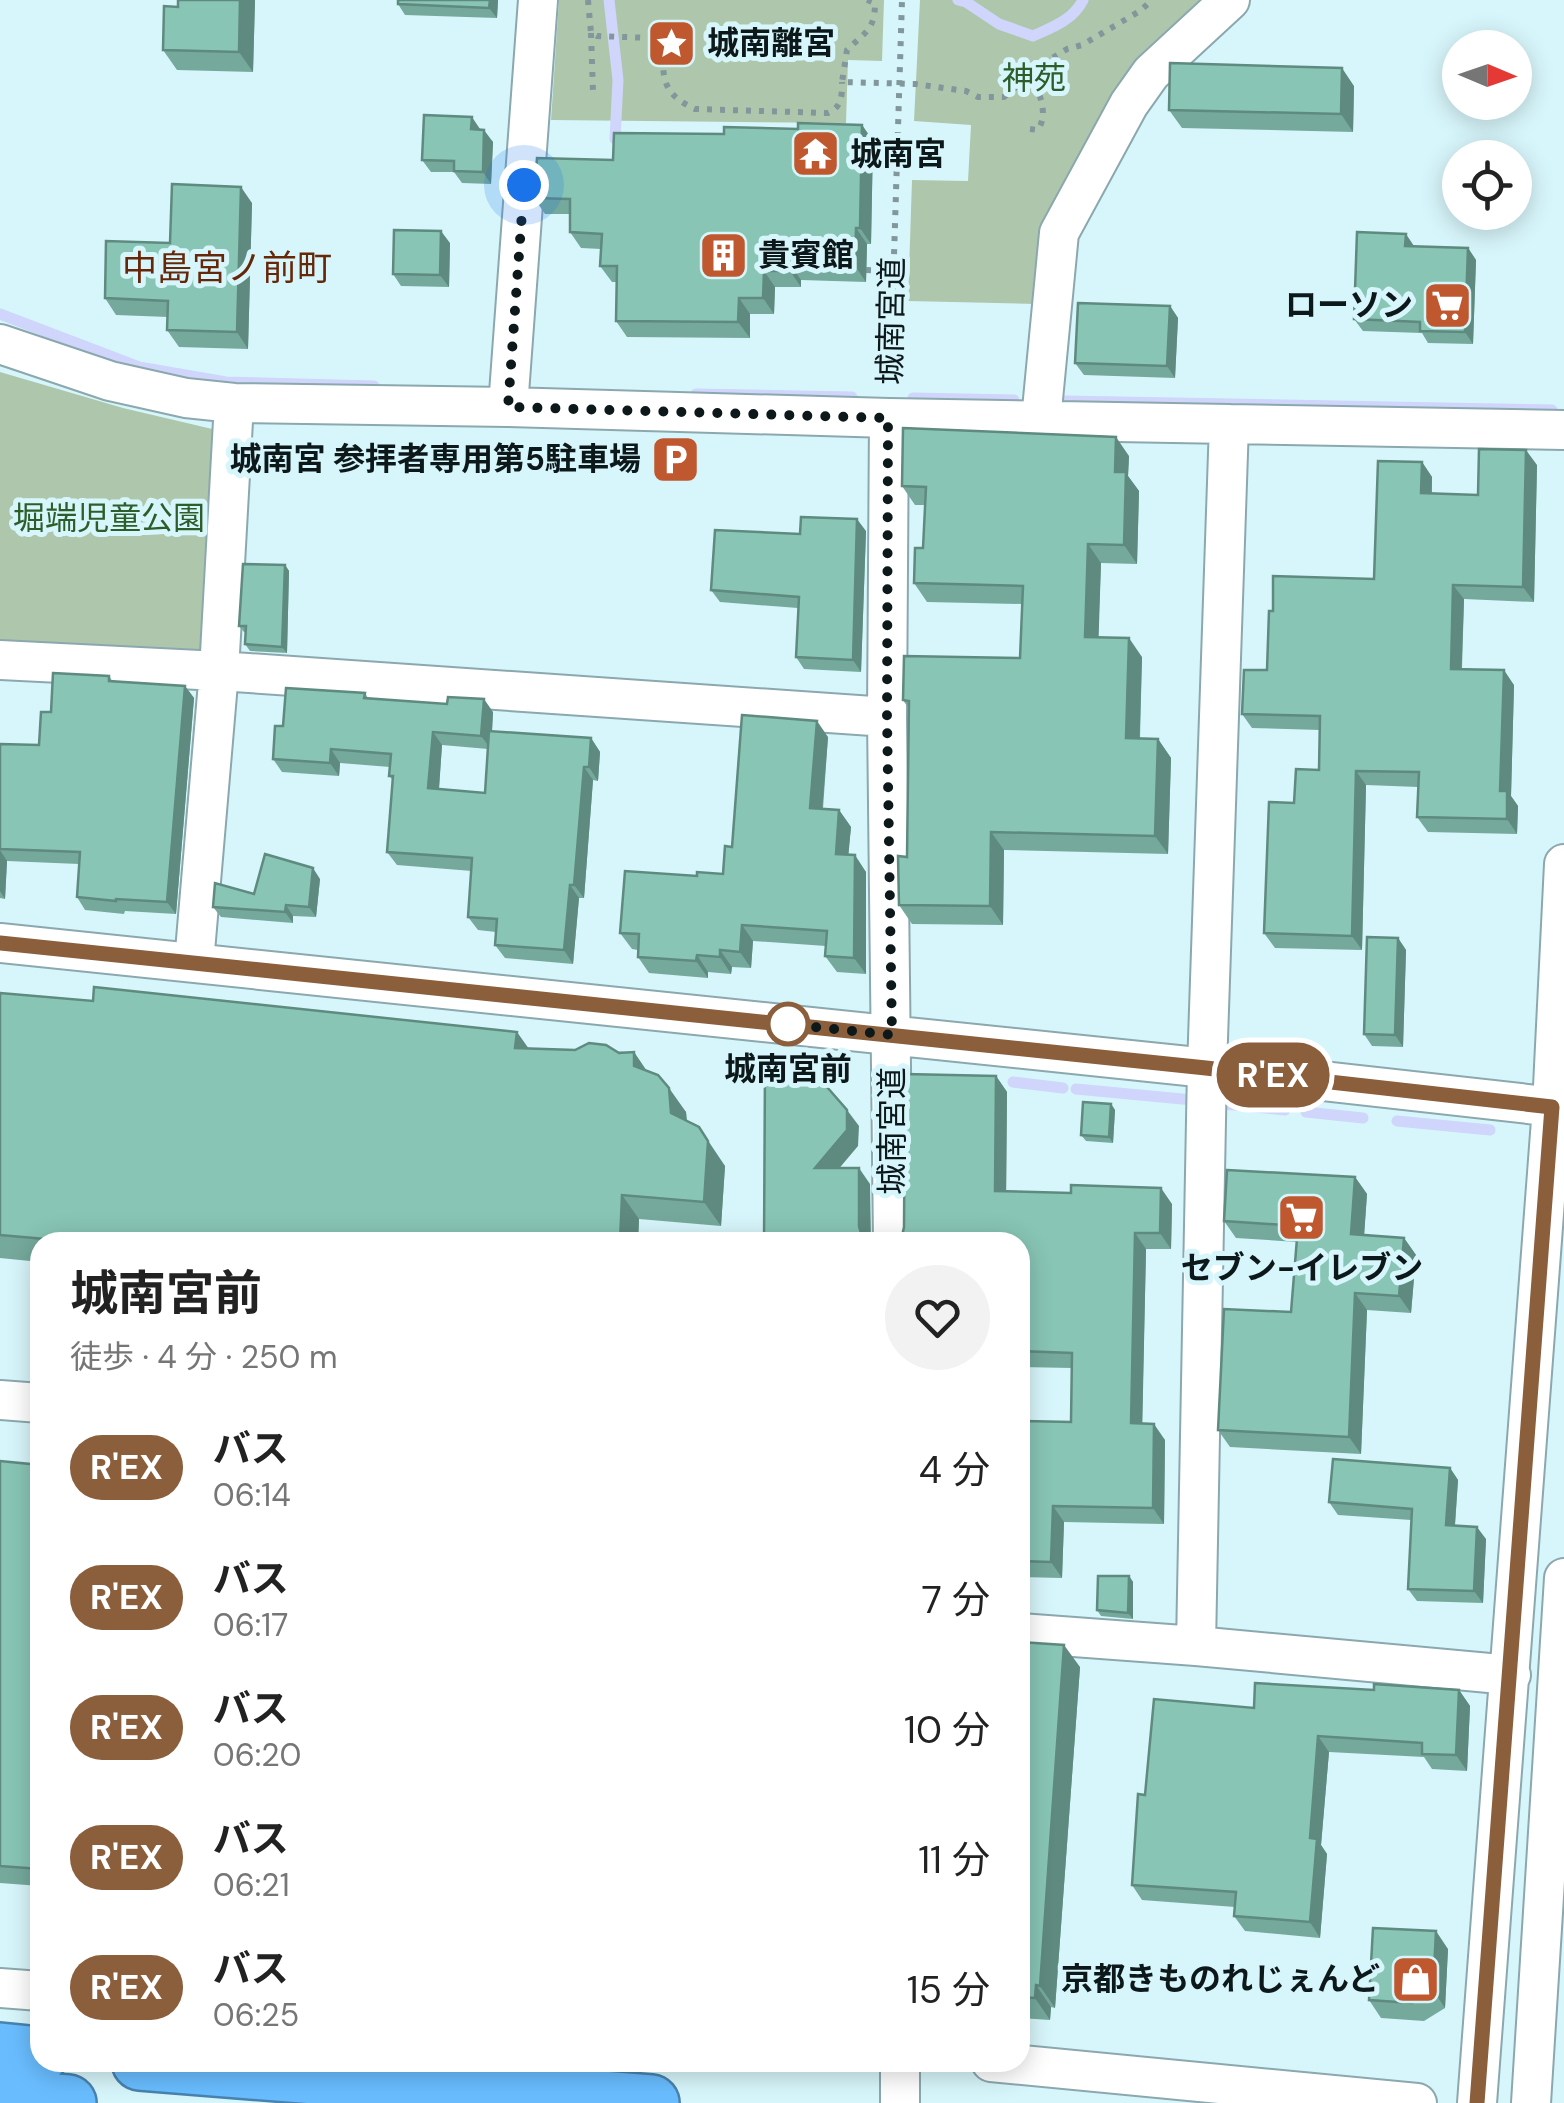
<!DOCTYPE html>
<html lang="ja">
<meta charset="utf-8">
<style>
:root{--surface:#fff;--page:#f2f2f2;--text:#222;--muted:#767676}
body{margin:0;font-family:"DM Sans","Noto Sans JP",sans-serif;background:var(--page);color:var(--text);height:100vh;display:flex;flex-direction:column;font-size:38px;white-space:nowrap}
*{box-sizing:border-box;margin:0}
p{font-size:32px;color:var(--muted)}
.icon{flex:none;width:55px;height:55px;fill:none;stroke:currentColor;stroke-width:2;stroke-linecap:round;stroke-linejoin:round}
.map{position:relative;flex:1;overflow:hidden}
.panel{position:absolute;left:30px;top:1232px;width:1000px;height:840px;display:flex;flex-direction:column;background:var(--surface);border-radius:30px;box-shadow:0 5px 25px #0003}
.panel>*{flex:none}
.badge{padding:0 20px;border-radius:32px;font-size:35px;line-height:65px}
.needle{width:65px;rotate:92deg}
.fabs{position:absolute;left:1442px;top:30px;display:grid;gap:20px}
.fabs a{display:grid;place-items:center;width:90px;height:90px;border-radius:50%;background:var(--surface);box-shadow:0 5px 25px #0003;font-size:50px}
.you{position:absolute;width:50px;height:50px;margin:-25px;border:8px solid #fff;border-radius:50%;background:#1a73e8;box-shadow:0 0 0 15px #1a73e833}
.map>.badge{position:absolute;translate:-50% -50%;box-shadow:0 0 0 5px #fff}
.round{display:grid;place-items:center;flex:none;width:105px;height:105px;border-radius:52px;background:var(--page)}
.overview{display:flex;align-items:center;justify-content:space-between;height:170px;padding:0 40px}
h1{font-size:48px;font-weight:700;line-height:75px}
ul{padding:0;list-style:none}
li{display:flex;align-items:center;gap:30px;height:130px;padding:0 40px}
li div{flex:1}
li b{display:block;font-size:38px}
li em{font-style:normal}
li .badge{min-width:110px;font-weight:700;text-align:center}
.map>svg:first-child{display:block}
.green{fill:#aec7ac}
.lines{fill:none;stroke-linecap:round;stroke-linejoin:round}
.stream{stroke:#cfd5fb;stroke-width:11}
.minor-casing{stroke:#8ba8ae;stroke-width:42}
.highway-casing{stroke:#4983af;stroke-width:60}
.path{stroke:#81979b;stroke-width:6;stroke-dasharray:5 8;stroke-linecap:butt}
.minor{stroke:#fff;stroke-width:38}
.highway{stroke:#69bdff;stroke-width:55}
.wall{fill:#75a99c;fill-rule:evenodd}
.shaded-wall{fill:#5f8a7f}
.building{fill:#88c5b5;stroke:#5f8a7f;stroke-width:2.5}
.line-casing{stroke:#fff;stroke-width:22}
.line{stroke:#8b5e3c;stroke-width:15}
.walk{stroke:#0d181a;stroke-width:10;stroke-dasharray:0 18}
.stop-dot{fill:#fff;stroke:#8b5e3c;stroke-width:5}
.labels{text-anchor:middle;stroke-width:10;stroke-linejoin:round;paint-order:stroke}
.poi-label{font-size:32px;font-weight:bold;fill:#0d181a;stroke:#d7f6fb;text-anchor:start}
.park-label{font-size:32px;fill:#2c5d2a;stroke:#d7f6fb}
.street-label{font-size:32px;fill:#0d181a;stroke:#d7f6fb}
.stop-label{font-size:32px;font-weight:bold;fill:#0d181a;stroke:#d7f6fb}
.neighbourhood-label{font-size:35px;fill:#662608;stroke:#d7f6fb}
</style>
<div class="map">
<svg width="1564" height="2103" viewBox="0 0 1564 2103">
<rect width="100%" height="100%" fill="#d7f6fb"/>
<!-- green -->
<path class="green" d="M559,0h325l-2,61 -34,-1 -2,63 -295,-3z
M920,0h283l-85,87 -75,133 -7,84 -128,-3 4,-121 56,1 3,-56 -57,-4z
M0,372l123,36 102,24 -22,221 -203,-8z"/>
<g class="lines">
<!-- stream -->
<path class="stream" d="M609,0l9,80 -3,59
M958,0l8,2 33,22 34,12c20,-9 40,-16 50,-36
M0,314l139,53 87,15 148,4
M696,394l156,3
M913,398l101,2
M1065,401l487,9
M1013,1082l50,6
M1076,1089l117,11
M1224,1104l61,6
M1306,1112l57,6
M1397,1121l93,9"/>
<defs>
<path id="minor" d="M0,344l110,37 76,17 48,5 274,4 381,11 675,12
M508,407l30,-407
M889,418l-2,299 6,525
M1041,420l18,-187 70,-129 22,-31 79,-73
M0,660l219,11 668,46
M0,943l1207,125 357,40
M194,963l25,-292 15,-268
M0,1400l40,3
M1020,1633l176,13 315,29
M1196,1646l11,-578 22,-644
M0,1988l40,3
M900,2062v41
M991,2062l426,41
M1477,2103l75,-996 12,-243
M1531,2103l33,-525"/>
<path id="highway" d="M0,2051l40,4
M140,2062l511,41
M0,2098l68,5"/>
</defs>
<!-- minor casing -->
<use href="#minor" class="minor-casing"/>
<!-- highway casing -->
<use href="#highway" class="highway-casing"/>
<!-- path -->
<path class="path" d="M588,0l3,33 6,3 55,2c23,22 -6,49 43,71l133,4c14,-6 14,-17 14,-31
M867,0l8,3c0,27 -10,29 -28,47l-5,32 73,2 51,7 12,6h26l45,-37 18,-11 15,-4 58,-34 12,-11
M591,33l2,59
M1030,129l8,1c11,-18 1,-36 -6,-54
M897,150l38,1
M866,270l26,1
M890,384l12,-384"/>
<!-- minor -->
<use href="#minor" class="minor"/>
<!-- highway -->
<use href="#highway" class="highway"/>
</g>
<!-- wall -->
<path class="wall" d="M255,0l-2,72 -76,-2 -14,-20 15,-43z
M398,0h100l-1,18 -92,-3 -7,-11z
M1354,86l-1,46 -171,-4 -13,-18z
M862,125l11,16 -2,103h-4l-1,38 -65,-2v7h-26l-1,27h-24v24l-123,-1 -11,-16 1,-39h-5l-12,-16 1,-17 -20,-1 -11,-16v-18h-25l-11,-16 79,-38 111,-26z
M480,129l13,13 -2,42 -29,-1 -8,-11h-23l-9,-12z
M252,203l-4,146 -69,-2 -12,-17 1,-13 -52,-2 -11,-17 65,-55z
M450,243l-1,44 -48,-1 -8,-12z
M1414,247l54,1 8,12 -3,84 -45,-1 -6,-10 -59,-2 -9,-12z
M1170,306l8,12 -3,60 -91,-3 -9,-12z
M1129,456l-1,20 11,15 -2,73 -36,-1 -3,74 44,20 -2,82h18l13,19 -3,96 -164,-4 -1,75 -91,-1 -13,-19 8,-48 2,-148 -6,-9 117,-42 2,-54 -95,-2 -13,-19 9,-35 2,-43h-10l-13,-19z
M1422,462l10,15v16l46,2 59,-30 -3,137 -70,-3 -2,70 52,16 -3,111 7,10 -1,28 -89,-2 -11,-15 1,-30 -52,-2 -4,165 -87,-2 -11,-15 30,-130 25,-33 1,-40 -68,-2 -10,-14 25,-44 6,-59 101,-32z
M866,531l-5,141 -57,-3 -8,-12 2,-49 -78,-6 -9,-12 89,-56z
M285,565l4,6 -2,82 -37,-2 -5,-7 1,-12h-2l-5,-6z
M109,676l4,6 72,4 9,12 -18,216 -51,-3 -1,3 -39,-4 -8,-13 2,-33 -72,-3 -2,38 -5,-1v-154l39,1 12,-33z
M365,693l3,5 125,14 -1,20 99,6 9,14 -2,29 -5,-1 -9,118h-5l-6,66 -68,-6 -10,-13 1,-13 -18,-2 -10,-13 4,-46 -75,-6 -10,-13 6,-72 -4,-4 1,-9 -50,-4 -1,13 -57,-4 -9,-13 10,-33zM442,745l46,4 -3,44 -46,-4z
M828,737l-5,72 16,1 12,17 -3,28 18,17v102l-29,-2 -12,-16 1,-10 -73,-5 -2,27 -19,-1 -1,7 -23,-2v6l-59,-5 -11,-16v-7l-6,-1 -12,-16 77,-57 26,-2 9,-27z
M320,879l-4,38 -23,-1v7l-72,-6 -8,-10 41,-13z
M1398,938l8,12 -3,97 -31,-1 -8,-12z
M0,993l528,56 106,3 12,19 40,41 1,9 38,45 -4,60 -82,-7 -1,23h-598v20l-40,-4z
M996,1076l11,16 -1,99 166,13 -1,45h-25l-4,175 23,16 -1,84 -100,-2 -2,56 -41,-1 -1,13v-71h3l48,-97 1,-54 -52,-1v-125l-118,-6z
M1111,1104l4,6 -2,33 -27,-2 -5,-6z
M1355,1177l12,17 -3,41 40,3 12,17 -5,58 -44,-3 -6,144 -131,-7 -12,-17 73,-118 6,-70 -61,-4 -12,-17z
M0,1461l40,4v421l-40,-3z
M1450,1468l8,12 -3,46 31,13 -3,64 -66,-2 -9,-12 3,-69 -73,-5 -9,-13z
M1129,1576l4,6v37l-32,-3 -4,-6z
M1020,1642l60,25 -25,341 -4,-1 -1,13 -30,-2z
M1374,1690h85l11,16 -3,65 -35,-2 -8,-12 -95,-5 -8,93 6,9 -7,84 -75,-7 -11,-15 1,-9 -93,-7 -10,-15 13,-90 109,-87z
M1448,1949l-3,59 -21,13 -43,-3 -12,-18z"/>
<!-- shaded-wall -->
<path class="shaded-wall" d="M240,0h15l-2,72 -14,-20z
M490,0h8l-1,18 -8,-10z
M1342,68l12,18 -1,46 -12,-18z
M472,117l8,12v12l-9,-12z
M862,125l11,16 -2,103 -11,-16z
M484,130l9,12 -2,42 -8,-12z
M241,187l11,16 -4,146 -11,-17z
M856,228l11,16 -1,38 -11,-16z
M441,231l9,12 -1,44 -9,-12z
M1406,234l8,12h-9z
M1468,248l8,12 -3,84 -8,-12z
M790,264l11,16v7l-11,-16z
M764,271l11,16 -1,27 -11,-16z
M739,298l11,16v24l-12,-16z
M1170,306l8,12 -3,60 -8,-12z
M1116,437l13,19 -1,20 11,15 -2,73 -13,-19 -9,-73z
M1526,450l11,15 -3,137 -11,-15z
M1422,462l10,15 -1,31 -10,-15z
M857,519l9,12 -5,141 -8,-12z
M1088,544l13,19 -3,93 -13,-19z
M285,565l4,6 -2,82 -5,-6z
M1453,585l11,14 -3,85 -10,-15z
M1129,638l13,19 -3,100 -13,-19z
M1504,670l10,15 -3,111 7,10 -1,28 -10,-15 -7,-28z
M185,686l9,12 -18,216 -9,-12z
M484,699l9,13 -2,37 -10,-13z
M817,721l11,16 -7,88 -11,-17z
M433,732l9,13 -4,57 -10,-14z
M591,738l9,14 -2,29 -9,-14z
M1158,739l13,19 -3,96 -13,-18z
M331,749l9,14 -1,13 -9,-13z
M584,767l9,13 -9,118 -10,-13z
M1356,771l10,14 -4,165 -10,-14z
M839,810l12,17 -4,43 -11,-16z
M991,832l13,18 -1,75 -13,-19z
M0,850l7,11 -2,38 -5,-8z
M855,855l11,17v102l-12,-16z
M313,868l7,11 -4,38 -7,-10z
M570,885l9,13 -6,66 -9,-14z
M286,905l7,11v7l-8,-11z
M742,925l11,16 -2,27 -11,-16z
M1398,938l8,12 -3,97 -8,-12z
M720,950l12,17 -1,7 -11,-17z
M697,955l11,17v6l-12,-17z
M517,1032l17,24 -19,-8z
M634,1052l17,25 -17,-11z
M996,1076l11,16 -1,115 -11,-16z
M669,1088l17,24 2,25 -17,-24z
M1111,1104l4,6 -2,33 -4,-6z
M847,1110l12,16 -1,20 -32,38 -11,-16z
M699,1127l26,39 -4,60 -17,-24z
M859,1168l11,16 1,58h-5l-4,-5 -3,-11z
M1355,1177l12,17 -4,57 -12,-17z
M1161,1188l11,16 -1,45 -11,-16z
M622,1195l17,24 -1,23h-18z
M1135,1233l11,16 -4,190 -11,-16z
M1404,1238l12,17 -5,58 -12,-17z
M1355,1293l12,17 -6,144 -12,-17z
M1154,1424l11,16 -1,84 -11,-16z
M1450,1468l8,12 -4,57 -8,-12z
M1053,1506l11,16 -2,56 -11,-16z
M1477,1527l9,12 -3,64 -9,-12z
M1129,1576l4,6v37l-5,-6z
M1064,1645l16,22 -25,341 -15,-22z
M1459,1690l11,16 -3,65 -11,-16z
M1318,1736l11,16 -8,93 6,9 -7,84 -10,-16v-84z
M1436,1931l12,18 -3,59 -12,-18z
M1036,1985l15,22 -1,13 -15,-22z"/>
<!-- building -->
<path class="building" d="M178,0h62l-1,52 -76,-2 1,-44 14,1z
M398,0h92l-1,8 -91,-4z
M1170,63l172,5 -1,46 -172,-4z
M424,115l48,2 -1,12 13,1 -1,42 -29,-1v-10l-32,-1z
M798,123l64,2 -2,103h-4l-1,38 -65,-2v7h-26l-1,27h-24l-1,24 -122,-1 1,-55h-17l2,-32 -32,-2v-33l-36,-1 3,-40 76,2 1,-27 110,1v-7l74,2z
M172,184l69,3 -4,145 -70,-2 1,-29 -63,-3 1,-57 64,2z
M394,230l47,1 -1,44 -47,-1z
M1357,232l49,2 -1,12 63,2 -3,84 -45,-1v-9l-66,-3z
M1078,303l92,3 -3,60 -92,-3z
M903,428l213,9 -1,35h11l-2,73 -36,-1 -3,93 44,1 -3,100 32,1 -3,97 -164,-4 -1,74 -91,-1 -1,-49 9,1 2,-156 -6,-1 1,-44 116,2 3,-72 -109,-3 1,-35h8l3,-61 -24,-1z
M1479,449l47,1 -3,137 -70,-2 -2,84 53,1 -4,121h7v28l-90,-2 2,-45 -63,-1 -4,165 -88,-3 5,-131 25,1 2,-34 23,1 1,-54 -78,-2 2,-44h23l2,-59h4v-35l101,3 4,-118 44,1 -1,31 57,2z
M801,517l56,2 -4,141 -57,-3 3,-60 -88,-7 4,-60 85,4z
M243,564l42,1 -3,82 -37,-3 1,-18h-7z
M53,673l56,3v5l76,5 -18,216 -51,-3v2l-39,-4 3,-45 -80,-3v-105l39,1 2,-33h10z
M286,688l79,5 -1,5 83,6 1,-7 36,2 -3,37 -48,-4 -5,56 57,5 4,-62 102,7 -2,29h-5l-10,118h-4l-6,65 -69,-5 2,-26 -29,-2 4,-59 -85,-6 6,-76h-4l2,-22 -60,-5 -1,14 -57,-4 2,-33h8z
M742,715l75,6 -7,87 29,2 -3,44 19,1 -1,103 -29,-2 2,-25 -85,-6 -2,27 -20,-2v7l-23,-2 -1,6 -58,-4 1,-23 -19,-1 5,-62 72,5v-4l26,2 2,-28 7,1z
M265,854l48,14 -4,39 -23,-2 -1,7 -72,-5 2,-24 39,11z
M1367,937l31,1 -3,97 -31,-1z
M94,987l423,45 -2,16 60,2 14,-7 17,2 13,8 15,-1v14l24,9 11,13 2,25 28,14 9,14 -4,61 -82,-7 -2,47h-553v-1l-67,-6v-242l93,8z
M765,1066l62,21 20,23v20l-32,38h44v58l3,11 6,5h-104z
M905,1074l91,2 -1,115 76,2v-8l90,3 -1,45h-25l-4,190 23,1 -1,84 -100,-2 -2,56 -31,-1v-42h3l2,-98 46,1 1,-69 -52,-2v-109h-124l6,-6 2,-9z
M1083,1102l28,2 -2,33 -28,-2z
M1227,1170l128,7 -4,57 53,4 -5,58 -44,-3 -6,144 -131,-7 6,-121 67,3 7,-86 -74,-5z
M1333,1459l117,9 -4,57 31,2 -3,64 -66,-2 4,-80 -83,-7z
M0,1461l40,4v404l-40,-3z
M1098,1576h31l-1,37 -31,-3z
M1020,1642l44,3 -24,341 -4,-1 -1,13 -15,-1z
M1255,1683l119,7v-6l85,6 -3,65 -34,-1v-11l-104,-7 -8,102 7,1 -7,83 -76,-6 2,-24 -104,-7 6,-91 7,1 9,-96 100,9z
M1373,1928l63,3 -3,59 -21,13 -43,-3z"/>
<g class="lines">
<defs>
<path id="line" d="M0,943l1206,125 346,39 -75,996"/>
</defs>
<!-- line casing -->
<use href="#line" class="line-casing"/>
<!-- line -->
<use href="#line" class="line"/>
<!-- walk -->
<path class="walk" d="M524,185l-16,222 380,11 -1,298 5,319 -117,-12 13,1"/>
</g>
<!-- icons -->
<defs>
<symbol id="sight-square" viewBox="-11 -11 22 22"><rect x="-9" y="-9" width="18" height="18" rx="4" fill="#bf582e" stroke="#d7f6fb"/><path d="M0-6L1.8-2.2L6-1.7L2.9 1.2L3.7 5.4L0 3.3L-3.7 5.4L-2.9 1.2L-6-1.7L-1.8-2.2Z" fill="#fff"/></symbol>
<symbol id="temple-square" viewBox="-11 -11 22 22"><rect x="-9" y="-9" width="18" height="18" rx="4" fill="#bf582e" stroke="#d7f6fb"/><path d="M0-6L5-2H3V0L6.5 2.5H4V6H1.5V3h-3V6H-4V2.5H-6.5L-3 0V-2H-5Z" fill="#fff"/></symbol>
<symbol id="building-square" viewBox="-11 -11 22 22"><rect x="-9" y="-9" width="18" height="18" rx="4" fill="#bf582e" stroke="#d7f6fb"/><path d="M-4-6H4V6H1V3H-1V6H-4ZM-2.5-4.3h1.7v1.8h-1.7ZM.8-4.3h1.7v1.8H.8ZM-2.5-1h1.7V.8h-1.7ZM.8-1h1.7V.8H.8Z" fill="#fff"/></symbol>
<symbol id="supermarket-square" viewBox="-11 -11 22 22"><rect x="-9" y="-9" width="18" height="18" rx="4" fill="#bf582e" stroke="#d7f6fb"/><path d="M-6-5.5h2.5l.6 2H6L4.5 2H-2.5L-4.4-4H-6ZM-1.5 3.2a1.3 1.3 0 1 0 .1 0ZM3 3.2a1.3 1.3 0 1 0 .1 0Z" fill="#fff"/></symbol>
<symbol id="parking-square" viewBox="-11 -11 22 22"><rect x="-9" y="-9" width="18" height="18" rx="4" fill="#bf582e" stroke="#d7f6fb"/><path d="M-3.5-5.5H1a3.5 3.5 0 0 1 0 7H-1V5.5H-3.5ZM-1-3.4V-.6H.8a1.4 1.4 0 0 0 0-2.8Z" fill="#fff"/></symbol>
<symbol id="shop-square" viewBox="-11 -11 22 22"><rect x="-9" y="-9" width="18" height="18" rx="4" fill="#bf582e" stroke="#d7f6fb"/><path d="M-5-2.5h2.3a2.7 3.5 0 0 1 5.4 0H5L5.5 6h-11ZM-1.5-2.5h3a1.5 2.3 0 0 0-3 0Z" fill="#fff"/></symbol>
</defs>
<g fill-rule="evenodd">
<use href="#sight-square" x="644" y="16" width="55" height="55"/>
<use href="#temple-square" x="788" y="126" width="55" height="55"/>
<use href="#building-square" x="696" y="228" width="55" height="55"/>
<use href="#supermarket-square" x="1420" y="278" width="55" height="55"/>
<use href="#parking-square" x="648" y="432" width="55" height="55"/>
<use href="#supermarket-square" x="1274" y="1190" width="55" height="55"/>
<use href="#shop-square" x="1388" y="1952" width="55" height="55"/>
</g>
<!-- markers -->
<circle class="stop-dot" cx="788" cy="1024" r="20"/>
<g class="labels">
<!-- poi labels -->
<g class="poi-label">
<text x="707" y="54">城南離宮</text>
<text x="850" y="165">城南宮</text>
<text x="758" y="266">貴賓館</text>
<text x="1413" y="316" text-anchor="end">ローソン</text>
<text x="641" y="470" text-anchor="end">城南宮 参拝者専用第5駐車場</text>
<text x="1302" y="1279" text-anchor="middle">セブン-イレブン</text>
<text x="1380" y="1990" text-anchor="end">京都きものれじぇんど</text>
</g>
<!-- park labels -->
<g class="park-label">
<text x="1034" y="89">神苑</text>
<text x="109" y="529">堀端児童公園</text>
</g>
<!-- street labels -->
<g class="street-label">
<text transform="translate(891 321) rotate(-89)" y="11">城南宮道</text>
<text transform="translate(892 1131) rotate(-90)" y="11">城南宮道</text>
</g>
<!-- stop labels -->
<g class="stop-label">
<text x="788" y="1080">城南宮前</text>
</g>
<!-- neighbourhood labels -->
<g class="neighbourhood-label">
<text x="227" y="280">中島宮ノ前町</text>
</g>
</g>
</svg>
<div class="fabs">
<a><svg class="needle" viewBox="-14 -14 28 28"><path d="M0-13l5 13h-10z" fill="#e53935"/><path d="M0 13l5-13h-10z" fill="#767676"/></svg></a>
<a><svg class="icon" aria-label="locate" viewBox="0 0 24 24"><circle cx="12" cy="12" r="6"/><path d="M12 2v4M12 18v4M2 12h4M18 12h4"/></svg></a>
</div>
<div class="you" style="left:524px;top:185px"></div>
<b class="badge" style="left:1273px;top:1075px;background:#8b5e3c;color:#fff">R'EX</b>
<section class="panel">
<div class="overview"><div><h1>城南宮前</h1><p>徒歩 · 4 分 · 250 m</p></div><a class="round"><svg class="icon" aria-label="heart" viewBox="0 0 24 24"><path d="M12 20l-8-8c-3-5 5-10 8-4 3-6 11-1 8 4z"/></svg></a></div>
<ul>
<li><span class="badge" style="background:#8b5e3c;color:#fff">R'EX</span><div><b>バス</b><p>06:14</p></div><em>4 分</em></li>
<li><span class="badge" style="background:#8b5e3c;color:#fff">R'EX</span><div><b>バス</b><p>06:17</p></div><em>7 分</em></li>
<li><span class="badge" style="background:#8b5e3c;color:#fff">R'EX</span><div><b>バス</b><p>06:20</p></div><em>10 分</em></li>
<li><span class="badge" style="background:#8b5e3c;color:#fff">R'EX</span><div><b>バス</b><p>06:21</p></div><em>11 分</em></li>
<li><span class="badge" style="background:#8b5e3c;color:#fff">R'EX</span><div><b>バス</b><p>06:25</p></div><em>15 分</em></li>
</ul>
</section>
</div>
